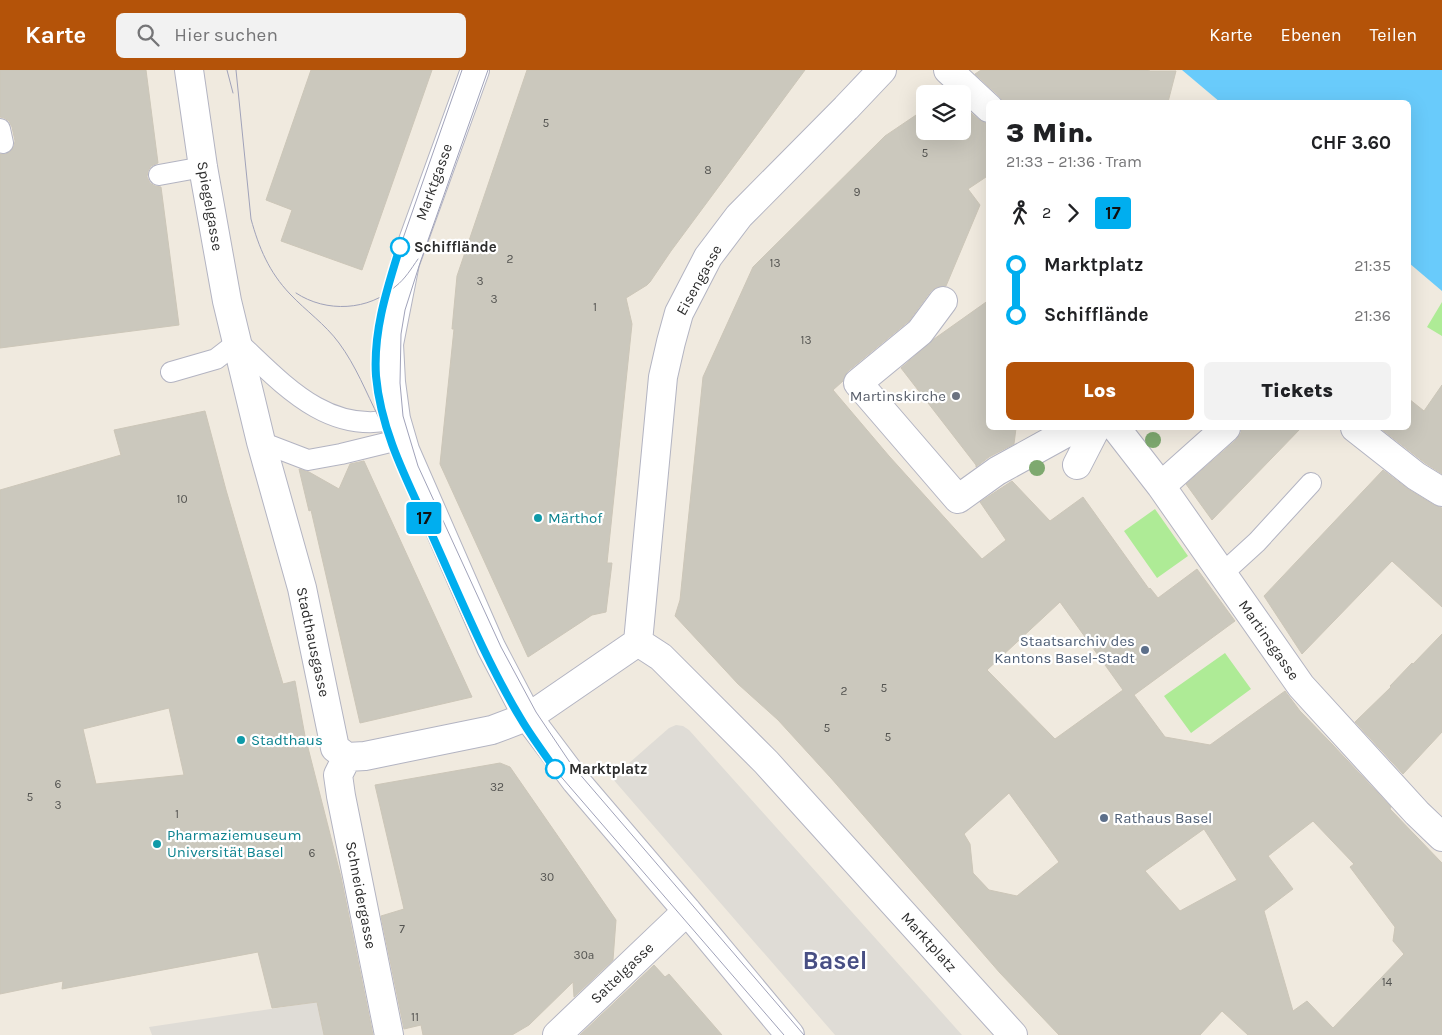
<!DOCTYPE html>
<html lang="de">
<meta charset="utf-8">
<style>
:root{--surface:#fff;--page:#f2f2f2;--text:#202124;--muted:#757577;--accent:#b45309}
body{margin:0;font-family:Karla,sans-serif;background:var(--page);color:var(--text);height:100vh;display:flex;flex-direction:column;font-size:19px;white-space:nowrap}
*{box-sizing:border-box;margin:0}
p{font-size:16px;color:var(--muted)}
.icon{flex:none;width:28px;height:28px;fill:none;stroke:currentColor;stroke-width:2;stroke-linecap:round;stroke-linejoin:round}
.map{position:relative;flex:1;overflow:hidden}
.side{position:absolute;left:986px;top:30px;width:425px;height:330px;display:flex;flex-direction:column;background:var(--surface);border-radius:8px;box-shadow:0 5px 20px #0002}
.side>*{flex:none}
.badge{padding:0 10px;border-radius:4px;font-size:18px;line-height:32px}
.tools{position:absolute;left:916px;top:15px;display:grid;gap:10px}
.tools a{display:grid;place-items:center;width:55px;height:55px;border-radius:8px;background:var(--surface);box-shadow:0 5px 20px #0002;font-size:25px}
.map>.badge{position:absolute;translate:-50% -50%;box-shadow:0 0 0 2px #fff}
.legs{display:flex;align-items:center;gap:8px;height:55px;padding:0 20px;font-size:16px}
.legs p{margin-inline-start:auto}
.summary{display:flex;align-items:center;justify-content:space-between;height:85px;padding:0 20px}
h1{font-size:28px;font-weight:800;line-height:38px}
.button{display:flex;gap:10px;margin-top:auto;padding:10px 20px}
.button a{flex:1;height:58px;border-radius:8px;background:var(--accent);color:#fff;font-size:20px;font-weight:800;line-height:58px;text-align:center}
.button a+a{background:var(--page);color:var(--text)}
ul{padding:0 20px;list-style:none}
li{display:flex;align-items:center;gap:18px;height:50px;font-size:19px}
li i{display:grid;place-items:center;width:8px;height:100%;margin:0 6px;background:currentColor}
li i::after{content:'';width:12px;height:12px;margin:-6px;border:4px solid;border-radius:50%;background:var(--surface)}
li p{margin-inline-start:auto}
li:first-child i{background:linear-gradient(#0000 50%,currentColor 0)}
li:last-child i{background:linear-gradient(currentColor 50%,#0000 0)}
header{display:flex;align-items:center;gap:30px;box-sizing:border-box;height:70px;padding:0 25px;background:var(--accent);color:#fff}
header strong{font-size:24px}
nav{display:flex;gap:28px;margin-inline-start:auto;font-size:18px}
.search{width:350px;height:45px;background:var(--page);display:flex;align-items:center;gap:12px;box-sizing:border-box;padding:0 18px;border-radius:8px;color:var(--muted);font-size:19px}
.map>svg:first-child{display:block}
.green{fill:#aeeb96}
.plaza{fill:#dfdcd6}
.water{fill:#69cbfb}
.building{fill:#cbc8bd;stroke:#ccc6b8;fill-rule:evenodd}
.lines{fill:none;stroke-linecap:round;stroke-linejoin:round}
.lane-casing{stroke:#b3b4c2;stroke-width:22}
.street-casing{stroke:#b3b4c2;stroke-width:30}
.lane{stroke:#fff;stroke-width:20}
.street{stroke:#fff;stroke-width:28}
.tram{stroke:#a0a2b9;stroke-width:1}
.tree{fill:#7ea96f}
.line-1-casing{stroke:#fff;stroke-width:11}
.line-1{stroke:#00aeef;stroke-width:8}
.stop-1-dot{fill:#fff;stroke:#00aeef;stroke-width:2.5}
.worship-dot{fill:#6b7280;stroke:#fff;stroke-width:2}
.culture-dot{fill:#0f9aa8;stroke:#fff;stroke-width:2}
.service-dot{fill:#5c6f8a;stroke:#fff;stroke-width:2}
.labels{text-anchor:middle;stroke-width:4.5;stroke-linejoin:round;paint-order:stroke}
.number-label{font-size:12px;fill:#545451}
.street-label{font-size:15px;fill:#2d2d2d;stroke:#fff}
.stop-label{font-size:15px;font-weight:bold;fill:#2d2d2d;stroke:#fff;text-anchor:start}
.worship-label{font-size:15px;fill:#5b616d;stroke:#fff;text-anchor:end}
.culture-label{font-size:15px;fill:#0d838f;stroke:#fff;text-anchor:start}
.service-label{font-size:15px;fill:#4e5e75;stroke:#fff;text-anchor:end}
.town-label{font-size:25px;font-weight:bold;fill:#484f84;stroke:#fff}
</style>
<header>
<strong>Karte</strong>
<div class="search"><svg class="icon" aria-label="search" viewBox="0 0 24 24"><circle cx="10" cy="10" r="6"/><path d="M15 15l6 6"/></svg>Hier suchen</div>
<nav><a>Karte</a><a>Ebenen</a><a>Teilen</a></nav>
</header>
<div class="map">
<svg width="1442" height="965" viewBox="0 0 1442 965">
<rect width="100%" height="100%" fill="#f0eadf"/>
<!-- green -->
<path class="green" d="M1442,232v34l-15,-9z
M1155,439l33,47 -31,22 -33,-47z
M1225,583l26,36 -60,44 -27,-37z"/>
<!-- plaza -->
<path class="plaza" d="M676,655l7,1 6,4 273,305h-127l-223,-257 57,-50z
M317,932l7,33h-172l-3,-8z"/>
<!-- water -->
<path class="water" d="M1182,0h260v221l-33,-28v-161h-189z"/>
<!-- building -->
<path class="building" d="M0,0h146l12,93 -7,3 -3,5 -1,6 3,6 5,3 6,1 18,138 -179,23v-194h6l5,-3 3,-5 1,-5 -3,-14 -3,-6 -5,-3 -4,-1z
M311,0h121l-70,200 -81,-29 11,-31 -26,-10z
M527,0h278l-134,181 -21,31 -3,3 -21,13 6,26 -25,239h5l-6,49 -14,3 -64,42 -88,-193 14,-135h-2l5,-53z
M981,0h167l2,1h26l-8,31h-165l-3,-5 -25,-23z
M962,35l16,14 7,4h4v52l-21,14 12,16 -34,81 -9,1 -6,4 -22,30 -61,50 -4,6 -1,4 -10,9 56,66 93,103 24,-19 -26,-38 32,-21 38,40 33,-24 66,92 1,-1 8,10 39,-29 38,52 -101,74 31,42 45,8 75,-54 15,20 32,33 59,63 -1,2 52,54v172h-194l-26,-24 -22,24h-141l-59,-62 -169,-195 -53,-58 -40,-36 -63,-68 5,-16 23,-223 50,-110 132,-131 40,-27v22h37zM1060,532l63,88 -68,49 -68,-69zM1009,723l50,69 -42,34 -28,-6 -16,-17 -3,-29 -6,-10zM1313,751l41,43 -4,3 45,60 -2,14 11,13 -71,74 -26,-27 -14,10 -29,-100 29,-22 -25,-33zM1204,759l33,51 -57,31 -35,-40z
M989,230v128h27l-2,16 -25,13 -13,10v-2l-75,-97 33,-29z
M1442,315v89l-17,-11 -45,-35h29v-29l15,12z
M205,341l21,79 57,194 12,-3 10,55 36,141 32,158h-49l-7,-33 -45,6 -14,-56 -196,37 1,-8 -63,13v-504l121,-35 -7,-25zM169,638l15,67 -88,9 -13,-55z
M1241,358h60l-89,92 -26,-36 50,-44 5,-7z
M364,391l108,236 -112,26 -49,-213 -2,1 -10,-42 10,3 30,17 11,-25z
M1383,400l25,19 26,16 8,3v99l-50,-46 -90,93 -38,-58z
M1442,564v98l-39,42 -48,-52 36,-35 -1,-1 22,-23 1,1z
M500,693l10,4 106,153 -3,40 -39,37 -1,-15 -44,43 -17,10h-89l-2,-10 -17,4 -23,-113 23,-7 -29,-124z
M654,895l11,12 4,-3 53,61h-142z"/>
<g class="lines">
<defs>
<path id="lane" d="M0,59l3,14
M159,105l44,-8
M171,302l45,-13 22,-17c45,42 90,94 158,77
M261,372l47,18 33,-6 49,-12 11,-4
M1223,503l34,-31 54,-59"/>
<path id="street" d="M189,0l14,97 24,134 34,141 41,146 33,160 12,9 18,-1 127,-26 29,-11 15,-7 102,-70
M475,0l-70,193 -16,81 2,38 5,37 9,31 86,197 36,69 49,65 111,130 103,124
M948,0l41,38
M943,231l-23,31 -62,51 100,116 39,-28 78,-43
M1116,358l45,58 140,200 116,127 25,24
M1355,358l61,48 26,16
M1077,395l19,-37
M1161,416l65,-58
M638,572l25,-265 8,-35 8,-29 29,-56 31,-41 107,-108 36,-38
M638,572l23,15 105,105 247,273
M347,687l-9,18 3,21 48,239
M557,965l130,-124"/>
</defs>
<!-- lane casing -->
<use href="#lane" class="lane-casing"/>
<!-- street casing -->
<use href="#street" class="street-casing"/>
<!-- lane -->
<use href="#lane" class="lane"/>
<!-- street -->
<use href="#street" class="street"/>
<!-- tram -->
<path class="tram" d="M227,0l6,23
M236,0l15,149c8,29 18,53 39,75 16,17 35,30 49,49 17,23 27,49 40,75
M462,0l-62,177 -15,47 -9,49v33l8,46 20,53 39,85 44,95 34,64 36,53 227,263
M488,0l-68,193 -15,47 -4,24 -1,49 3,33 15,50 83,181 35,65 35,52 233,271
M296,223c30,20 73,18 100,-7 9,-7 15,-17 22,-27"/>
</g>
<!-- trees -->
<g class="tree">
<circle cx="1153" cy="370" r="8"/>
<circle cx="1037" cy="398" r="8"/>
</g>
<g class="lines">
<defs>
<path id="line-1" d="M400,177c-13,42 -27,84 -24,129 5,57 33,108 56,159 28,62 54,126 89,184 10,17 22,33 34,50"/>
</defs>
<!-- line-1 casing -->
<use href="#line-1" class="line-1-casing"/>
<!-- line-1 -->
<use href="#line-1" class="line-1"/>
</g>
<!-- markers -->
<g class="stop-1-dot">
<circle cx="400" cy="177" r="9"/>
<circle cx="555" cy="699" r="9"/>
</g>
<circle class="worship-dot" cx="956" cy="326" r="5"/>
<g class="culture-dot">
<circle cx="538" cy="448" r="5"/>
<circle cx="241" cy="670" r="5"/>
<circle cx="157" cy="774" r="5"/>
</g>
<g class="service-dot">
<circle cx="1145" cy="580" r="5"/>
<circle cx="1104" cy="748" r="5"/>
</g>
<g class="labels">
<!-- number labels -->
<g class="number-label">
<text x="546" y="57">5</text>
<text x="925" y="87">5</text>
<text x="708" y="104">8</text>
<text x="857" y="126">9</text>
<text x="510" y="193">2</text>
<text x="775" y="197">13</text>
<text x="480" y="215">3</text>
<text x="494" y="233">3</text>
<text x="595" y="241">1</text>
<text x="806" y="274">13</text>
<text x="182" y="433">10</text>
<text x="884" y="622">5</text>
<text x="844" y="625">2</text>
<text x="827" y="662">5</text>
<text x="888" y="671">5</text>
<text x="58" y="718">6</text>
<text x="497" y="721">32</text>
<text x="30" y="731">5</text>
<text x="58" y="739">3</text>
<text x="177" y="748">1</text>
<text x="312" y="787">6</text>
<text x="547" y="811">30</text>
<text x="402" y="863">7</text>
<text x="584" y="889">30a</text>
<text x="1387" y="916">14</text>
<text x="415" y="951">11</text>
</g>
<!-- street labels -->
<g class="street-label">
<text transform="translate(434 112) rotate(-70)" y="5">Marktgasse</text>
<text transform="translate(210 136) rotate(80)" y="5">Spiegelgasse</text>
<text transform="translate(699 210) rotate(-61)" y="5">Eisengasse</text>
<text transform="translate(1269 570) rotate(55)" y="5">Martinsgasse</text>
<text transform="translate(313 572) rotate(78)" y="5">Stadthausgasse</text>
<text transform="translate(361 825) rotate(79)" y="5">Schneidergasse</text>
<text transform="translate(929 872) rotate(48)" y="5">Marktplatz</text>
<text transform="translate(622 903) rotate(-44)" y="5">Sattelgasse</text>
</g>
<!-- stop labels -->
<g class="stop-label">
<text x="414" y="182">Schifflände</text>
<text x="569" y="704">Marktplatz</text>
</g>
<!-- worship labels -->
<g class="worship-label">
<text x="946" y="331">Martinskirche</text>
</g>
<!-- culture labels -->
<g class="culture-label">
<text x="548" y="453">Märthof</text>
<text x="251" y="675">Stadthaus</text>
<text x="167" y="770">Pharmaziemuseum<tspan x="167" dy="17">Universität Basel</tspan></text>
</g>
<!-- service labels -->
<g class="service-label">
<text x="1135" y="576">Staatsarchiv des<tspan x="1135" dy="17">Kantons Basel-Stadt</tspan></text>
<text x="1114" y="753" text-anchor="start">Rathaus Basel</text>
</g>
<!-- town labels -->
<g class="town-label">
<text x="835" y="899">Basel</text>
</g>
</g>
</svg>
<div class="tools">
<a><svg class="icon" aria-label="layers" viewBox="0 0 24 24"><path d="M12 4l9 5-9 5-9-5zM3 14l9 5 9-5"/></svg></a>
</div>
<b class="badge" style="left:424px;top:448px;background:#00aeef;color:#111">17</b>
<section class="side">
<div class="summary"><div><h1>3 Min.</h1><p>21:33 – 21:36 · Tram</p></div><b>CHF 3.60</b></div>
<div class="legs"><svg class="icon" aria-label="walk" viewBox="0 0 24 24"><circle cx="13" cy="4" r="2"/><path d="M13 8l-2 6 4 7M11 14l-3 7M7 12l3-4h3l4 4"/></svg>2<svg class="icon" aria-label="forward" viewBox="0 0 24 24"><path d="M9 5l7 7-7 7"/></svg><b class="badge" style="background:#00aeef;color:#111">17</b></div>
<ul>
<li><i style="color:#00aeef"></i><b>Marktplatz</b><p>21:35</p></li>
<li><i style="color:#00aeef"></i><b>Schifflände</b><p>21:36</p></li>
</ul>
<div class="button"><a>Los</a><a>Tickets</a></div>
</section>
</div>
